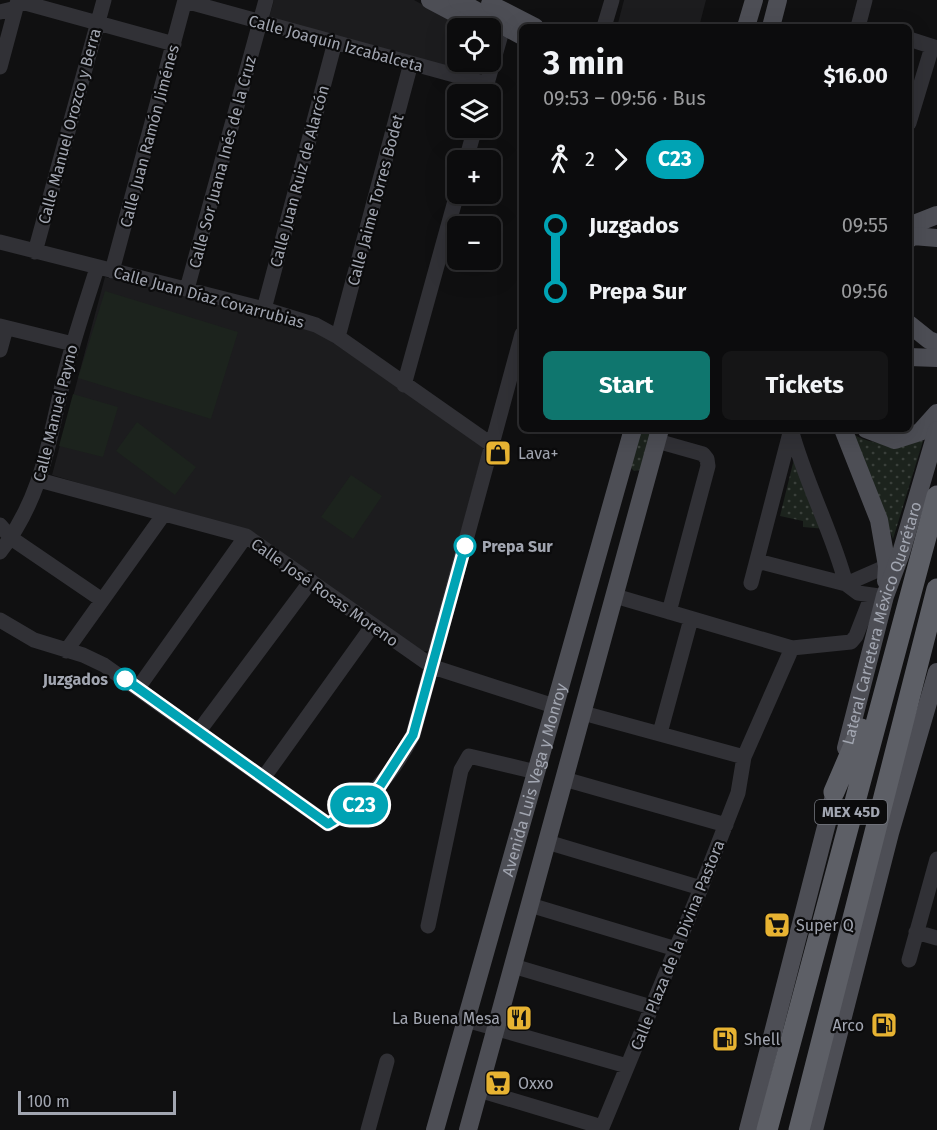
<!DOCTYPE html>
<meta charset="utf-8">
<style>
:root{--surface:#0c0c0d;--page:#151516;--text:#f1f3f6;--muted:#9a9b9d;--line:#2c2c2e;--accent:#0f766e}
body{margin:0;font-family:"Fira Sans",sans-serif;background:var(--page);color:var(--text);height:100vh;display:flex;flex-direction:column;font-size:22px;white-space:nowrap}
*{box-sizing:border-box;margin:0}
p{font-size:20px;color:var(--muted)}
.icon{flex:none;width:33px;height:33px;fill:none;stroke:currentColor;stroke-width:2;stroke-linecap:round;stroke-linejoin:round}
.map{position:relative;flex:1;overflow:hidden}
.drawer{position:absolute;left:519px;top:24px;width:393px;height:408px;display:flex;flex-direction:column;background:var(--surface);border-radius:9px;box-shadow:0 6px 24px #0002,0 0 0 2px var(--line)}
.drawer>*{flex:none}
.badge{padding:0 12px;border-radius:20px;font-size:21px;line-height:39px}
.buttons{position:absolute;left:447px;top:18px;display:grid;gap:12px}
.buttons a{display:grid;place-items:center;width:54px;height:54px;border-radius:9px;background:var(--surface);box-shadow:0 6px 24px #0002,0 0 0 2px var(--line);font-size:30px}
.scale{position:absolute;left:18px;bottom:15px;width:158px;box-sizing:border-box;padding-left:6px;border:3px solid #a2a6b1;border-top:0;font-size:16px;line-height:21px;white-space:nowrap;color:#a2a6b1;-webkit-text-stroke:4px #0b0b0c;paint-order:stroke}
.map>.badge{position:absolute;translate:-50% -50%;box-shadow:0 0 0 3px #fff}
.legs{display:flex;align-items:center;gap:9px;height:66px;padding:0 24px;font-size:20px}
.legs p{margin-inline-start:auto}
.summary{display:flex;align-items:center;justify-content:space-between;height:102px;padding:0 24px}
h1{font-size:33px;font-weight:700;line-height:45px}
.primary-button{display:flex;gap:12px;margin-top:auto;padding:12px 24px}
.primary-button a{flex:1;height:69px;border-radius:9px;background:var(--accent);color:#fff;font-size:24px;font-weight:700;line-height:69px;text-align:center}
.primary-button a+a{background:var(--page);color:var(--text)}
ul{padding:0 24px;list-style:none}
li{display:flex;align-items:center;gap:21px;height:66px;font-size:22px}
li i{display:grid;place-items:center;width:9px;height:100%;margin:0 8px;background:currentColor}
li i::after{content:'';width:15px;height:15px;margin:-8px;border:4px solid;border-radius:50%;background:var(--surface)}
li p{margin-inline-start:auto}
li:first-child i{background:linear-gradient(#0000 50%,currentColor 0)}
li:last-child i{background:linear-gradient(currentColor 50%,#0000 0)}
.map>svg:first-child{display:block}
.built{fill:#1c1c1e}
.park{fill:url(#park-dots)}
.pitch{fill:#1c231d}
.lines{fill:none;stroke-linecap:round;stroke-linejoin:round}
.minor{stroke:#313136;stroke-width:15}
.major{stroke:#4d4e55;stroke-width:18}
.highway{stroke:#5d5f66;stroke-width:21}
.line-1-casing{stroke:#fff;stroke-width:14}
.line-1{stroke:#00a3b4;stroke-width:9}
.stop-1-dot{fill:#fff;stroke:#00a3b4;stroke-width:3}
.labels{text-anchor:middle;stroke-width:4.5;stroke-linejoin:round;paint-order:stroke}
.shield{fill:#0b0b0c;stroke:#757880;stroke-width:1.5}
.shield-label{font-size:15px;font-weight:bold;fill:#a2a6b1}
.street-label{font-size:16px;fill:#a2a6b1;stroke:#0b0b0c}
.poi-label{font-size:16px;fill:#a2a6b1;stroke:#0b0b0c;text-anchor:start}
.stop-label{font-size:16px;font-weight:bold;fill:#a2a6b1;stroke:#0b0b0c;text-anchor:start}
</style>
<div class="map">
<svg width="937" height="1130" viewBox="0 0 937 1130">
<defs>
<pattern id="park-dots" width="8" height="8" patternUnits="userSpaceOnUse" patternTransform="scale(1.5)"><rect width="8" height="8" fill="#1c231d"/><path d="M2 2h.1M6 6h.1" fill="none" stroke="#3a403b" stroke-width="1.8" stroke-linecap="round"/></pattern>
</defs>
<rect width="100%" height="100%" fill="#101011"/>
<!-- built -->
<path class="built" d="M274,0h140l51,28h-7v34h30l-5,14 -214,-58z
M624,0h82l-7,27h-82z
M105,277l177,44 37,12 165,113 -55,205h-6l-171,-116 -200,-60z"/>
<!-- park -->
<path class="park" d="M640,429h12l-12,41 -6,1 -4,-4z
M854,435c24,12 42,9 69,6l-30,98z
M795,455l31,74 -23,-2v-6l-23,-5z"/>
<!-- pitch -->
<path class="pitch" d="M105,291l133,41 -27,87 -133,-41z
M73,394l45,13 -15,50 -44,-11z
M137,422l59,45 -21,28 -59,-44z
M351,475l31,21 -29,43 -32,-22z"/>
<g class="lines">
<!-- minor -->
<path class="minor" d="M18,1l156,43
M185,1l302,83
M0,12l16,-4
M604,27l8,-27
M858,27l7,-27
M909,39l28,9
M0,67l18,-67
M484,94l16,-56
M909,123l23,-76
M466,160l9,-32
M0,242l264,67 52,16 22,12 154,108
M35,252l69,-252
M112,271l73,-271
M187,289l79,-289
M264,309l71,-267
M0,326l73,18
M338,337l73,-274
M0,350l6,-22
M404,385l54,-195
M791,429c14,53 41,102 55,155
M657,441l46,13 4,5 1,7 -39,146
M39,480l207,56 187,131 121,39
M0,525l11,13 91,62
M0,552c43,-55 49,-113 65,-179 9,-35 21,-70 32,-105
M757,561l89,23 12,9 21,3
M751,583l39,-150
M846,584l41,-18
M615,596l177,52 59,-6 5,-6 16,-41
M0,620l34,20 49,15 21,10 224,159c43,-26 62,-45 85,-89l109,-401
M66,651l98,-137
M138,688l108,-152
M583,713l161,44
M199,731l112,-150
M660,733l31,-114
M264,777l109,-152
M564,779l162,46
M547,842l154,46
M530,905l146,44
M428,926l33,-156 8,-14 67,16
M916,932l21,6
M909,960l28,-101
M513,966l138,41
M466,1020l161,46
M479,1090l123,37
M368,1130l19,-69
M601,1130l100,-242 37,-95 6,-36 48,-109"/>
<!-- major -->
<g class="major">
<path d="M430,0l53,28"/>
<path d="M457,0l65,36"/>
<path d="M490,4l45,23"/>
<path d="M746,27l8,-27"/>
<path d="M771,27l7,-27"/>
<path d="M909,226l28,-11"/>
<path d="M909,239l4,-3 24,2"/>
<path d="M909,324l20,16 8,3"/>
<path d="M909,357l28,1"/>
<path d="M843,429l36,91 8,46 -1,15"/>
<path d="M866,429l29,11 25,-8 17,-19"/>
<path id="s1" d="M846,748l39,-152 16,-43 36,-123"/>
<path id="s2" d="M435,1130l198,-701"/>
<path d="M468,1130l192,-701"/>
<path d="M748,1130l90,-350"/>
<path d="M814,1130l76,-297 47,-161"/>
</g>
<!-- highway -->
<path class="highway" d="M834,792l27,-63
M767,1130l170,-634
M799,1130l138,-541"/>
</g>
<g class="lines">
<defs>
<path id="line-1" d="M125,679l203,145 32,-19 20,-19 33,-51 52,-189"/>
</defs>
<!-- line-1 casing -->
<use href="#line-1" class="line-1-casing"/>
<!-- line-1 -->
<use href="#line-1" class="line-1"/>
</g>
<!-- icons -->
<defs>
<symbol id="shop-square" viewBox="-11 -11 22 22"><rect x="-9" y="-9" width="18" height="18" rx="4" fill="#e7b332" stroke="#0b0b0c"/><path d="M-5-2.5h2.3a2.7 3.5 0 0 1 5.4 0H5L5.5 6h-11ZM-1.5-2.5h3a1.5 2.3 0 0 0-3 0Z" fill="#111"/></symbol>
<symbol id="supermarket-square" viewBox="-11 -11 22 22"><rect x="-9" y="-9" width="18" height="18" rx="4" fill="#e7b332" stroke="#0b0b0c"/><path d="M-6-5.5h2.5l.6 2H6L4.5 2H-2.5L-4.4-4H-6ZM-1.5 3.2a1.3 1.3 0 1 0 .1 0ZM3 3.2a1.3 1.3 0 1 0 .1 0Z" fill="#111"/></symbol>
<symbol id="restaurant-square" viewBox="-11 -11 22 22"><rect x="-9" y="-9" width="18" height="18" rx="4" fill="#e7b332" stroke="#0b0b0c"/><path d="M-5-6h1v4h1v-4h1v4h1v-4h1v5L-1.5 .5V6h-2V.5L-5-1ZM5-6V6H3V1.5H1.5Q1.5-4 5-6Z" fill="#111"/></symbol>
<symbol id="fuel-square" viewBox="-11 -11 22 22"><rect x="-9" y="-9" width="18" height="18" rx="4" fill="#e7b332" stroke="#0b0b0c"/><path d="M-5.5-6h7V0h2V4h1.3V-2.5L3-4.5l.8-.8L6-3V5H2.5V1h-1V6h-7ZM-4.2-4.7v3.2H.2V-4.7Z" fill="#111"/></symbol>
</defs>
<g fill-rule="evenodd">
<use href="#shop-square" x="483" y="438" width="30" height="30"/>
<use href="#supermarket-square" x="762" y="910" width="30" height="30"/>
<use href="#restaurant-square" x="504" y="1003" width="30" height="30"/>
<use href="#fuel-square" x="869" y="1010" width="30" height="30"/>
<use href="#fuel-square" x="710" y="1024" width="30" height="30"/>
<use href="#supermarket-square" x="483" y="1068" width="30" height="30"/>
</g>
<!-- markers -->
<g class="stop-1-dot">
<circle cx="465" cy="546" r="10"/>
<circle cx="125" cy="679" r="10"/>
</g>
<g class="labels">
<!-- shield labels -->
<rect class="shield" x="815" y="800" width="72" height="24" rx="4.5"/>
<g class="shield-label">
<text x="851" y="817">MEX 45D</text>
</g>
<!-- street labels -->
<g class="street-label">
<text transform="translate(336 43) rotate(15)" y="6">Calle Joaquín Izcabalceta</text>
<text transform="translate(69 126) rotate(-75)" y="6">Calle Manuel Orozco y Berra</text>
<text transform="translate(149 136) rotate(-75)" y="6">Calle Juan Ramón Jiménes</text>
<text transform="translate(222 162) rotate(-75)" y="6">Calle Sor Juana Inés de la Cruz</text>
<text transform="translate(299 176) rotate(-75)" y="6">Calle Juan Ruiz de Alarcón</text>
<text transform="translate(375 200) rotate(-75)" y="6">Calle Jaime Torres Bodet</text>
<text transform="translate(209 297) rotate(15)" y="6">Calle Juan Díaz Covarrubias</text>
<text transform="translate(55 413) rotate(-76)" y="6">Calle Manuel Payno</text>
<text transform="translate(325 592) rotate(35)" y="6">Calle José Rosas Moreno</text>
<text dy="6" stroke="none"><textPath href="#s1" startOffset="130">Lateral Carretera México Querétaro</textPath></text>
<text dy="6" stroke="none"><textPath href="#s2" startOffset="364">Avenida Luis Vega y Monroy</textPath></text>
<text transform="translate(677 945) rotate(-68)" y="6">Calle Plaza de la Divina Pastora</text>
</g>
<!-- poi labels -->
<g class="poi-label">
<text x="518" y="459">Lava+</text>
<text x="796" y="931">Super Q</text>
<text x="500" y="1024" text-anchor="end">La Buena Mesa</text>
<text x="864" y="1031" text-anchor="end">Arco</text>
<text x="744" y="1045">Shell</text>
<text x="518" y="1089">Oxxo</text>
</g>
<!-- stop labels -->
<g class="stop-label">
<text x="482" y="552">Prepa Sur</text>
<text x="108" y="685" text-anchor="end">Juzgados</text>
</g>
</g>
</svg>
<div class="buttons">
<a><svg class="icon" aria-label="locate" viewBox="0 0 24 24"><circle cx="12" cy="12" r="6"/><path d="M12 2v4M12 18v4M2 12h4M18 12h4"/></svg></a>
<a><svg class="icon" aria-label="layers" viewBox="0 0 24 24"><path d="M12 4l9 5-9 5-9-5zM3 14l9 5 9-5"/></svg></a>
<a>+</a>
<a>−</a>
</div>
<div class="scale">100 m</div>
<b class="badge" style="left:359px;top:805px;background:#00a3b4;color:#fff">C23</b>
<section class="drawer">
<div class="summary"><div><h1>3 min</h1><p>09:53 – 09:56 · Bus</p></div><b>$16.00</b></div>
<div class="legs"><svg class="icon" aria-label="walk" viewBox="0 0 24 24"><circle cx="13" cy="4" r="2"/><path d="M13 8l-2 6 4 7M11 14l-3 7M7 12l3-4h3l4 4"/></svg>2<svg class="icon" aria-label="forward" viewBox="0 0 24 24"><path d="M9 5l7 7-7 7"/></svg><b class="badge" style="background:#00a3b4;color:#fff">C23</b></div>
<ul>
<li><i style="color:#00a3b4"></i><b>Juzgados</b><p>09:55</p></li>
<li><i style="color:#00a3b4"></i><b>Prepa Sur</b><p>09:56</p></li>
</ul>
<div class="primary-button"><a>Start</a><a>Tickets</a></div>
</section>
</div>
